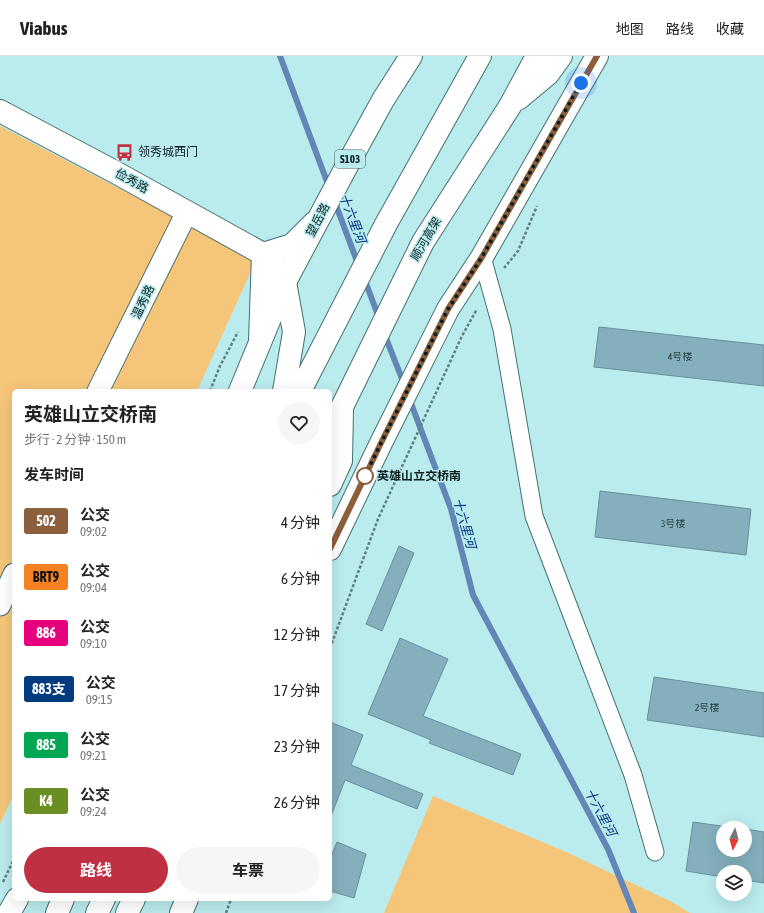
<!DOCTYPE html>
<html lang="zh">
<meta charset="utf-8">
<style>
:root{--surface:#fff;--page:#f6f6f6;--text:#222;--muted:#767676;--line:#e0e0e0;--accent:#c03043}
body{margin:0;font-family:"Asap Condensed","Noto Sans SC",sans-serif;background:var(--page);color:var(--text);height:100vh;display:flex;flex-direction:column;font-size:15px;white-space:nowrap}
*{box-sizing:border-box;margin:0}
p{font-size:13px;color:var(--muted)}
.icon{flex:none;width:22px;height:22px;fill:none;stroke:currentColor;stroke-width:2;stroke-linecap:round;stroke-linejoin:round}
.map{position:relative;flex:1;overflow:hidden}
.details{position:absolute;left:12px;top:333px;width:320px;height:512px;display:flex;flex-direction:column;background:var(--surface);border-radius:6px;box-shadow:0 4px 16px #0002}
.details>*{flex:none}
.badge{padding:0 8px;border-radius:3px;font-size:14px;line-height:26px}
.needle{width:26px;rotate:186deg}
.controls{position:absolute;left:716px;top:765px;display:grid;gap:8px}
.controls a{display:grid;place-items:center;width:36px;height:36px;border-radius:50%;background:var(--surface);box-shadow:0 4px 16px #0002;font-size:20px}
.you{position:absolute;width:20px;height:20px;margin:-10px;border:3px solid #fff;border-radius:50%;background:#1a73e8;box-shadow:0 0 0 6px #1a73e833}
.map>.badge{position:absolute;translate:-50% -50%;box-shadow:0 0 0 2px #fff}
h2{padding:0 12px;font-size:15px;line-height:36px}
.round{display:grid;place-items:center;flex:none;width:42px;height:42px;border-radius:21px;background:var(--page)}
.headline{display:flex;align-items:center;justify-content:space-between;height:68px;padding:0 12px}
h1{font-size:19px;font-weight:700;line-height:30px}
.action{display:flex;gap:8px;margin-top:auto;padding:8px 12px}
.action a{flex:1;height:46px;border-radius:24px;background:var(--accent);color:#fff;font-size:16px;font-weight:700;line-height:46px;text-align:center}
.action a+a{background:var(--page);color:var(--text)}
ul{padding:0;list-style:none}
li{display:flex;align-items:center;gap:12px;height:56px;padding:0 12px}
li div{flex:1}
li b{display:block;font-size:15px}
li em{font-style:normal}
li .badge{min-width:44px;font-weight:700;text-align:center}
header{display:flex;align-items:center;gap:24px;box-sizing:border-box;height:56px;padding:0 20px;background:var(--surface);border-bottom:1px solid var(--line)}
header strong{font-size:19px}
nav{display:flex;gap:22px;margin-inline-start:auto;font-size:14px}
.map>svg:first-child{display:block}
.green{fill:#f5c679}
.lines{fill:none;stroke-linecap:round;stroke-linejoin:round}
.stream{stroke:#6287b7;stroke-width:6}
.building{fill:#84afbc;stroke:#66909d}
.minor-casing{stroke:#437072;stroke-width:19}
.tertiary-casing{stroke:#437072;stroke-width:23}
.secondary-casing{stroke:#437072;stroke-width:24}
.primary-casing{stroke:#437072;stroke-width:24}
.trunk-casing{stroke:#437072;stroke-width:24}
.path{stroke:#5f8182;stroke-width:2.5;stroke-dasharray:3 2;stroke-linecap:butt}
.minor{stroke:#fff;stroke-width:17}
.tertiary{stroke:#fff;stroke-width:21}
.secondary{stroke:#fff;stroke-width:22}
.primary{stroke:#fff;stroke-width:22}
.trunk{stroke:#fff;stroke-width:22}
.line-casing{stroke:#fff;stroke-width:9}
.line{stroke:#8b5e3c;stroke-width:6}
.walk{stroke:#0b1e1f;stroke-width:4;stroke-dasharray:0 7.2}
.stop-dot{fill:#fff;stroke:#8b5e3c;stroke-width:2}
.labels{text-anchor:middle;stroke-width:3;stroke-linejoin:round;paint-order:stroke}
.number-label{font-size:10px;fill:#294246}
.shield{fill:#baebed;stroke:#405c5d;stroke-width:1}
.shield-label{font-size:11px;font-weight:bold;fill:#0b1e1f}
.poi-label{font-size:12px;fill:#0b1e1f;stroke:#baebed;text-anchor:start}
.street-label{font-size:12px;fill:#0b1e1f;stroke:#baebed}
.stop-label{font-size:12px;font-weight:bold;fill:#0b1e1f;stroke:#baebed;text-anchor:start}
.water-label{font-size:13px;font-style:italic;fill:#003582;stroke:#baebed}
</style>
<header>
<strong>Viabus</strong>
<nav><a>地图</a><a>路线</a><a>收藏</a></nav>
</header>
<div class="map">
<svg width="764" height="857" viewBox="0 0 764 857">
<rect width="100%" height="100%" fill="#baebed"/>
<!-- green -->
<path class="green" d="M0,70l256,134 -59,131h-183v403l-14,30z
M433,740l131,55 108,51 18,11h-306z"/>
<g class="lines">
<!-- stream -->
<path class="stream" d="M280,0l49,131
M334,144l24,64
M364,222l15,40
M384,277l20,51
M409,342l42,111 22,86 135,254 26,64"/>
</g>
<!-- building -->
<path class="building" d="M599,271l165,18v41l-170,-19z
M600,435l151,18 -5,46 -151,-18z
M399,490l15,7 -32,78 -16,-7z
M400,582l48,21 -25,57 98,38 -8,21 -84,-32 2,-3 -63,-26z
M654,621l110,16v44l-117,-17z
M330,666l33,13 -12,30 72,29 -6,15 -72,-29 -14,36h-1z
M693,766l42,6h-12v22h22v-21l19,3v51l-19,-3v-8h-22v5l-37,-6z
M337,786l29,12 -12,44 -24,-7v-32z"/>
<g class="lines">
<defs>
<path id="minor" d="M482,201l20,72 32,187 99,259 22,77"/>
<path id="tertiary" d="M98,335l89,-179
M0,549l14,-31"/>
<path id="secondary" d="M0,55l115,61 148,82
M263,198l29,-9 22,-22
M260,285l3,-87"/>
<path id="primary" d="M240,335l45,-109 65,-122 33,-60 28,-44
M330,493l51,-106 67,-134 34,-52 115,-201
M181,857l6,-14"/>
<path id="trunk" d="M518,43l30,-25 13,-18
M263,198l15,14 7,14 9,50 -10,59
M300,335l86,-167 94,-168
M330,373l12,-22 81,-165 87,-136 27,-50
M330,429l11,-24 1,-52
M9,857l8,-14
M57,857l6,-14
M97,857l7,-14
M127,857l7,-14"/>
</defs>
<!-- minor casing -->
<use href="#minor" class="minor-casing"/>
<!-- tertiary casing -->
<use href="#tertiary" class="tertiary-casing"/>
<!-- secondary casing -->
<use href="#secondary" class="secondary-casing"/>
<!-- primary casing -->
<use href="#primary" class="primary-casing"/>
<!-- trunk casing -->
<use href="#trunk" class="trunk-casing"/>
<!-- path -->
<path class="path" d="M504,212l14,-17 19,-45
M210,335l10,-25 18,-34
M330,592l48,-129 84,-183 15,-27
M3,826l11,-23
M226,857l5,-14"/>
<!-- minor -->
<use href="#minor" class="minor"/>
<!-- tertiary -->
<use href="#tertiary" class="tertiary"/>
<!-- secondary -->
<use href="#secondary" class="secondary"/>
<!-- primary -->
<use href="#primary" class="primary"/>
<!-- trunk -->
<use href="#trunk" class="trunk"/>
</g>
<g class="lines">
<defs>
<path id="line" d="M330,493l51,-106 67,-134 34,-52 115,-201"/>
</defs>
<!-- line casing -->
<use href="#line" class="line-casing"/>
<!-- line -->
<use href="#line" class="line"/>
<!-- walk -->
<path class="walk" d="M365,420l16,-33 67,-134 34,-52 99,-174"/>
</g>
<!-- icons -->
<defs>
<symbol id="bus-bare" viewBox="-9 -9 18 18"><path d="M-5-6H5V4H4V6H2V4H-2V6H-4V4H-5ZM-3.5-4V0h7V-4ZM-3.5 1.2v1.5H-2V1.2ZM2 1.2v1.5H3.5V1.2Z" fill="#c03043" stroke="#baebed" stroke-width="2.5" paint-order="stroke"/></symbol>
</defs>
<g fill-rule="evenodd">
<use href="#bus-bare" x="112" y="84" width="25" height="25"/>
</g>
<!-- markers -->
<circle class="stop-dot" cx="365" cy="420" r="8"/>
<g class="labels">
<!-- number labels -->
<g class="number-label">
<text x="680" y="304">4号楼</text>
<text x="673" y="471">3号楼</text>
<text x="707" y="655">2号楼</text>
</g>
<!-- shield labels -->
<rect class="shield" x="335" y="94" width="30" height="18" rx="3"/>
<g class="shield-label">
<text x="350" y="107">S103</text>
</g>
<!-- poi labels -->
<g class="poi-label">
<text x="138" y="100">领秀城西门</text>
</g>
<!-- street labels -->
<g class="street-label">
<text transform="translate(132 125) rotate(29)" y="4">俭秀路</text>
<text transform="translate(318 164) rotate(-62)" y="4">望岳路</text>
<text transform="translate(426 183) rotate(-60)" y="4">顺河高架</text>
<text transform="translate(143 246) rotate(-64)" y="4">温秀路</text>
</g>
<!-- stop labels -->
<g class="stop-label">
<text x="377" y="424">英雄山立交桥南</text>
</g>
<!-- water labels -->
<g class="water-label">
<text transform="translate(353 162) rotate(69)" y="5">十六里河</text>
<text transform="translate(465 467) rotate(74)" y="5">十六里河</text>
<text transform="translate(601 756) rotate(62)" y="5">十六里河</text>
</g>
</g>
</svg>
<div class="controls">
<a><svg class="needle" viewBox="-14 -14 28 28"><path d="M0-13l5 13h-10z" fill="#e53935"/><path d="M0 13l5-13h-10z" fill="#767676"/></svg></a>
<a><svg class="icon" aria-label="layers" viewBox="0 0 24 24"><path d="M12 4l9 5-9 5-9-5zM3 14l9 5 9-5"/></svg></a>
</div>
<div class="you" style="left:581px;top:27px"></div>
<section class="details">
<div class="headline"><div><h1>英雄山立交桥南</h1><p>步行 · 2 分钟 · 150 m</p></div><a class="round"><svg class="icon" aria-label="heart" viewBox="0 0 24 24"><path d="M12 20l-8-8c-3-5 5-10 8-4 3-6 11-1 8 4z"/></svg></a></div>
<h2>发车时间</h2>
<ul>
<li><span class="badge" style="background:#8b5e3c;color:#fff">502</span><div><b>公交</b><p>09:02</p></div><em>4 分钟</em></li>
<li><span class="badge" style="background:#f58220;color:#111">BRT9</span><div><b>公交</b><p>09:04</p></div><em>6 分钟</em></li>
<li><span class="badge" style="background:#e6007e;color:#fff">886</span><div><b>公交</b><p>09:10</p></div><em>12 分钟</em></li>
<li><span class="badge" style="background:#003b80;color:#fff">883支</span><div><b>公交</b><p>09:15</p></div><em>17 分钟</em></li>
<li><span class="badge" style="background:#00a651;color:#fff">885</span><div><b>公交</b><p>09:21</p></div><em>23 分钟</em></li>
<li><span class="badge" style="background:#6b8e23;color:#fff">K4</span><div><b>公交</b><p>09:24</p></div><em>26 分钟</em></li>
</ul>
<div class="action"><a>路线</a><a>车票</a></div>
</section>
</div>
